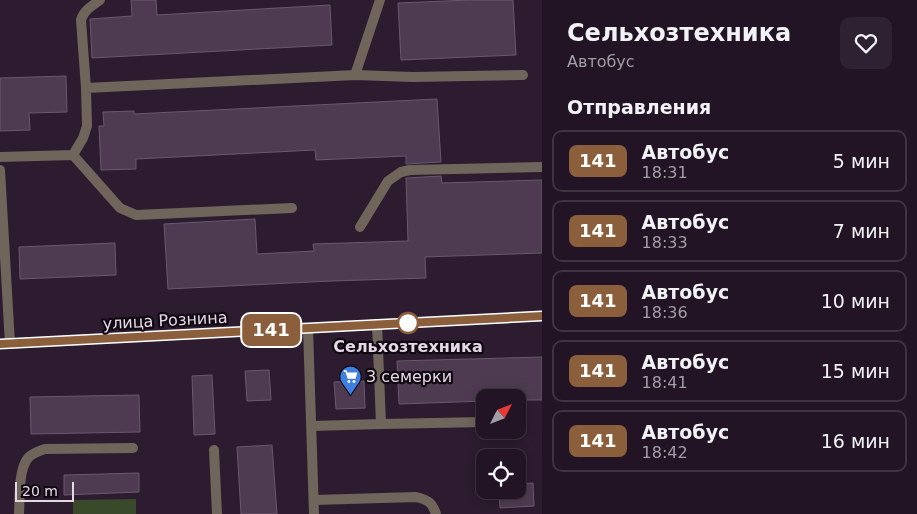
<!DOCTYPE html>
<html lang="ru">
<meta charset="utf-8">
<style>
:root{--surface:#221424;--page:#2e2131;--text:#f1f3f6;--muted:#a29ea6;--line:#3f3341}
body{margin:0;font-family:"DejaVu Sans",sans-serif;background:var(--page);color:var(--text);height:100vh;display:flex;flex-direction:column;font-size:19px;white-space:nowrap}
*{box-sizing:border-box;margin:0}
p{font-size:16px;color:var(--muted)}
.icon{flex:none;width:28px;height:28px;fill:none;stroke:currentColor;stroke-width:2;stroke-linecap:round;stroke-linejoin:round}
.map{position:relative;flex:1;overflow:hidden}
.details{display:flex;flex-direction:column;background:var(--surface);width:375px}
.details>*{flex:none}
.badge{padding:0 10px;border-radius:8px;font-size:18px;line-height:32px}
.needle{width:32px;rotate:48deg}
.tools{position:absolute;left:476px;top:389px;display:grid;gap:10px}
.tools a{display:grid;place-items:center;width:50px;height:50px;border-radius:10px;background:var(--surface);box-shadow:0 2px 12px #0003,0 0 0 1px var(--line);font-size:25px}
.scale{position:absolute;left:15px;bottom:12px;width:59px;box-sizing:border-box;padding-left:5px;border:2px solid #e4d8e6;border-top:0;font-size:14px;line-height:18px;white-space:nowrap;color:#e4d8e6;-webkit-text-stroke:4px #110912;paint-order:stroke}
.map>.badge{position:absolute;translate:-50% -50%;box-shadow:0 0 0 2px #fff}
h2{padding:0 25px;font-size:19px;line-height:45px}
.round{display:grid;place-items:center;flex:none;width:52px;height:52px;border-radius:10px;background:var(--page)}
.head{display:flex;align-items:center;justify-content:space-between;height:85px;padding:0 25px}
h1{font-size:24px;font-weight:600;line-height:38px}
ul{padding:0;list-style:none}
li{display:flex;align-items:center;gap:15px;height:62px;margin:0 10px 8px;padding:0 15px;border:2px solid var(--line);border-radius:10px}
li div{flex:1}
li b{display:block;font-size:19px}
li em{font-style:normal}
li .badge{min-width:55px;font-weight:700;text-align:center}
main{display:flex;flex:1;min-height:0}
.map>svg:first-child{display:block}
.green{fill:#394a2b}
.building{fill:#4e3b51;stroke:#6b576e}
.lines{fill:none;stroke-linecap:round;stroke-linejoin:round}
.service{stroke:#6f655b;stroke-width:10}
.minor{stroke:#6f655b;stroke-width:10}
.line-casing{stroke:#fff;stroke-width:11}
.line{stroke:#8b5e3c;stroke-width:8}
.stop-dot{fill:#fff;stroke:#8b5e3c;stroke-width:2.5}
.labels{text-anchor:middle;stroke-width:4.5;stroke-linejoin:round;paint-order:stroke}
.street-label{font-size:16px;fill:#e4d8e6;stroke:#110912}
.stop-label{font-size:16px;font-weight:bold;fill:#e4d8e6;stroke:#110912}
.poi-label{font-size:16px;fill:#e4d8e6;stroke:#110912;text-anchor:start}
</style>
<main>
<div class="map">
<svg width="542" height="514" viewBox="0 0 542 514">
<rect width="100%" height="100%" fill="#2d1b30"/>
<!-- green -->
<path class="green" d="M136,499v15h-63v-14z"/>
<!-- building -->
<path class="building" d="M131,0h25l1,15 173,-10 2,40 -240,13 -2,-39 42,-3z
M470,0h43l3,55 -115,5 -3,-57z
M66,76l1,36 -38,1 1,17 -30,1v-53z
M437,99l4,63 -35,2v-8l-90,4 -1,-10 -179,9v10l-35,1 -2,-44h5l-1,-14 31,-1v3z
M441,176l1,7 100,-3v73l-117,4 1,21 -95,3 -163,8 -4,-65 91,-5 2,35 57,-3 -1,-7 95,-3 -2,-63z
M115,243l1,32 -96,4 -1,-32z
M542,357v43h-24v-2h-33v3l-86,3 -2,-43z
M269,370l2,30 -24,1 -2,-30z
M212,375l3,59 -21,1 -2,-59z
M364,381l1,27 -29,1 -2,-27z
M139,395l1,37 -109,2 -1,-37z
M272,445l5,69h-36l-4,-67z
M139,473v19l-75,3v-20z
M533,483l1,23 -34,2 -1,-18h19v-6z"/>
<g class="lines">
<!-- service -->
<path class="service" d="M355,75l58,2 110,-2
M86,88l-5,-68c3,-10 11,-14 19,-20
M73,155l10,-17 4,-12 -1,-38 269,-13 25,-75
M0,157l73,-2 47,53 16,7 156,-7
M0,170l10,174
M360,227l28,-46 13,-9 9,-2 132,-3
M518,421h1
M381,424l104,-2
M312,426l69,-2 -4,-100
M214,450l3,64
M314,500l102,-3c12,3 16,5 20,17
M19,514c1,-15 -1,-44 9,-56 4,-5 11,-7 17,-9l88,-1"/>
<!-- minor -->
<path class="minor" d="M308,328l6,186
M0,344l542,-28"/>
</g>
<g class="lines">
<defs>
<path id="line" d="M0,344l542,-28"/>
</defs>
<!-- line casing -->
<use href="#line" class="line-casing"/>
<!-- line -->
<use href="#line" class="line"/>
</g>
<!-- icons -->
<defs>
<symbol id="supermarket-pin" viewBox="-11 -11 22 30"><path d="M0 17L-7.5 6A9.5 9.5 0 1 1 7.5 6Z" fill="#3f7fe0" stroke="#110912"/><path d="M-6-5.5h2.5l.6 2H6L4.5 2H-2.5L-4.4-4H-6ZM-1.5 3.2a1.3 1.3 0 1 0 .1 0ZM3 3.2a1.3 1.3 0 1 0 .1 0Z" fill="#fff"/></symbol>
</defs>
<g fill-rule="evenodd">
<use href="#supermarket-pin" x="338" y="364" width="25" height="34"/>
</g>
<!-- markers -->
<circle class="stop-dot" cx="408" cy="323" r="10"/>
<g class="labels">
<!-- street labels -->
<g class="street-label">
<text transform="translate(165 320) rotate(-3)" y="6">улица Рознина</text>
</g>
<!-- stop labels -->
<g class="stop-label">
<text x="408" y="352">Сельхозтехника</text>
</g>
<!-- poi labels -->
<g class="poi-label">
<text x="366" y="382">3 семерки</text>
</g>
</g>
</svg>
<div class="tools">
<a><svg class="needle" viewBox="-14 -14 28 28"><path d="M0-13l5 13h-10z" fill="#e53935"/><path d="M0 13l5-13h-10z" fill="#a29ea6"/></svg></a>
<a><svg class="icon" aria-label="locate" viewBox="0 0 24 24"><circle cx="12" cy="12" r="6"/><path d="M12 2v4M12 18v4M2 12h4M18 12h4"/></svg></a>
</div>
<div class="scale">20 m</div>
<b class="badge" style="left:271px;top:330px;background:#8b5e3c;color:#fff">141</b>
</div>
<section class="details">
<div class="head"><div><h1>Сельхозтехника</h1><p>Автобус</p></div><a class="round"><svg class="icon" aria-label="heart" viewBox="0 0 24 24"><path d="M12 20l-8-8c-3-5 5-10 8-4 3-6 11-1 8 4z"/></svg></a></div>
<h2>Отправления</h2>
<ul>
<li><span class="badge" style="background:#8b5e3c;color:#fff">141</span><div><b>Автобус</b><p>18:31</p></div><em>5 мин</em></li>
<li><span class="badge" style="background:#8b5e3c;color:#fff">141</span><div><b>Автобус</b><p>18:33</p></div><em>7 мин</em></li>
<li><span class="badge" style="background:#8b5e3c;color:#fff">141</span><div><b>Автобус</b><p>18:36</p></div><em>10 мин</em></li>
<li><span class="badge" style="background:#8b5e3c;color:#fff">141</span><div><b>Автобус</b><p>18:41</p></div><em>15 мин</em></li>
<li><span class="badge" style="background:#8b5e3c;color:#fff">141</span><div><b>Автобус</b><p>18:42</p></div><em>16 мин</em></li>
</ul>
</section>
</main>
